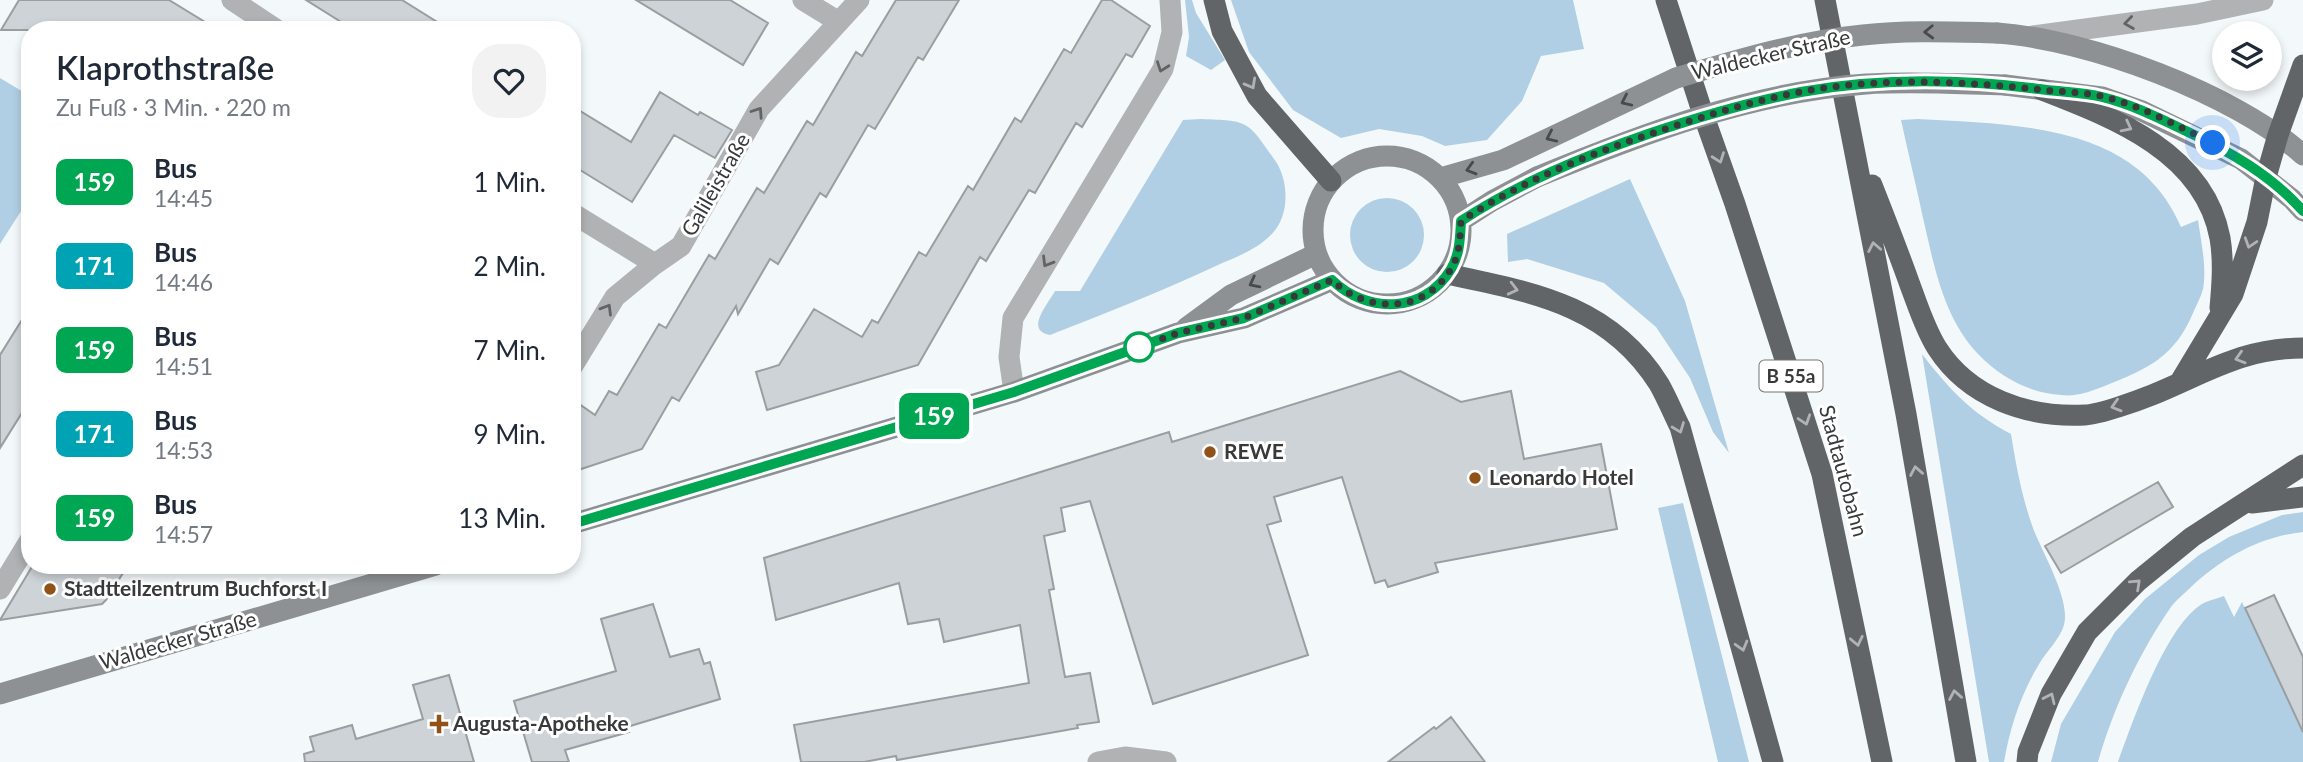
<!DOCTYPE html>
<html lang="de">
<meta charset="utf-8">
<style>
:root{--surface:#fff;--page:#f2f2f3;--text:#1f2937;--muted:#747a83}
body{margin:0;font-family:Lato,sans-serif;background:var(--page);color:var(--text);height:100vh;display:flex;flex-direction:column;font-size:26px;white-space:nowrap}
*{box-sizing:border-box;margin:0}
p{font-size:23px;color:var(--muted)}
.icon{flex:none;width:38px;height:38px;fill:none;stroke:currentColor;stroke-width:2;stroke-linecap:round;stroke-linejoin:round}
.map{position:relative;flex:1;overflow:hidden}
.panel{position:absolute;left:21px;top:21px;width:560px;height:553px;display:flex;flex-direction:column;background:var(--surface);border-radius:28px;box-shadow:0 4px 10px #0003}
.panel>*{flex:none}
.badge{padding:0 14px;border-radius:10px;font-size:24px;line-height:46px}
.controls{position:absolute;left:2212px;top:21px;display:grid;gap:14px}
.controls a{display:grid;place-items:center;width:70px;height:70px;border-radius:50%;background:var(--surface);box-shadow:0 4px 10px #0003;font-size:35px}
.you{position:absolute;width:35px;height:35px;margin:-18px;border:5px solid #fff;border-radius:50%;background:#1a73e8;box-shadow:0 0 0 10px #1a73e833}
.map>.badge{position:absolute;translate:-50% -50%;box-shadow:0 0 0 4px #fff}
.round{display:grid;place-items:center;flex:none;width:74px;height:74px;border-radius:28px;background:var(--page)}
.summary{display:flex;align-items:center;justify-content:space-between;height:119px;padding:0 35px}
h1{font-size:33px;font-weight:600;line-height:52px}
ul{padding:0;list-style:none}
li{display:flex;align-items:center;gap:21px;height:84px;padding:0 35px}
li div{flex:1}
li b{display:block;font-size:26px}
li em{font-style:normal}
li .badge{min-width:77px;font-weight:700;text-align:center}
.map>svg:first-child{display:block}
.green{fill:#b1cfe4}
.building{fill:#ced3d7;stroke:#9a9ea1;stroke-width:2}
.lines{fill:none;stroke-linecap:round;stroke-linejoin:round}
.street{stroke:#b0b2b4;stroke-width:21}
.secondary{stroke:#8e9193;stroke-width:21}
.highway{stroke:#616568;stroke-width:21}
.secondary-bridge{stroke:#8e9193;stroke-width:21}
.oneway{stroke:#616365}
.oneway2{stroke:#484b4c}
.oneway3{stroke:#b0b2b4}
.line-casing{stroke:#fff;stroke-width:16}
.line{stroke:#00a651;stroke-width:10}
.walk{stroke:#37393a;stroke-width:7;stroke-dasharray:0 12.6}
.stop-dot{fill:#fff;stroke:#00a651;stroke-width:3.5}
.poi-dot{fill:#905217;stroke:#fff;stroke-width:2.5}
.labels{text-anchor:middle;stroke-width:6;stroke-linejoin:round;paint-order:stroke}
.shield{fill:#fff;stroke:#737475;stroke-width:2}
.shield-label{font-size:19px;font-weight:bold;fill:#37393a}
.street-label{font-size:21px;fill:#37393a;stroke:#fff}
.poi-label{font-size:21px;font-weight:bold;fill:#37393a;stroke:#fff;text-anchor:start}
</style>
<div class="map">
<svg width="2303" height="762" viewBox="0 0 2303 762">
<rect width="100%" height="100%" fill="#f3f8fb"/>
<!-- green -->
<path class="green" d="M1185,0h7l4,13 29,47 -14,10 -25,-14 3,-19z
M1231,0h342l11,49 -43,7 -19,45 -35,39 -42,6 -23,-10 -43,-7 -38,9 -48,-28 -44,-58z
M0,78l30,18v101l-30,47z
M1201,119c48,2 46,1 73,40 14,18 16,51 2,70 -14,19 -38,27 -58,36 -55,26 -112,48 -168,70 -26,-4 -2,-31 5,-44h25l103,-171z
M1918,119c96,6 219,3 263,108l17,-7c3,21 9,48 5,69 -2,8 -7,17 -10,24 -18,43 -45,56 -86,72 -15,6 -30,12 -46,10 -32,-2 -61,-18 -83,-41 -35,-37 -44,-89 -55,-136 -7,-33 -15,-66 -22,-98z
M1630,179l55,122 44,152 -16,-21 -23,-54 -34,-51 -52,-44 -77,-24 -19,3 -1,-28z
M1350 235a37 37 0 1 1 74 0a37 37 0 1 1-74 0Z
M1922,354c27,35 49,59 89,80 5,31 11,64 22,94 9,24 38,72 31,97 -4,14 -19,28 -26,41 -18,30 -28,62 -34,96h-15z
M1683,503l66,259h-31l-60,-254z
M2303,512v20c-44,5 -81,26 -113,56 -6,6 -14,12 -19,19 -32,46 -58,102 -73,155h-47l10,-38 54,-92 30,-33 54,-44 30,-18 53,-22z
M2224,596l10,21 8,-15 61,128v32h-185c15,-41 46,-131 81,-156 6,-5 17,-7 25,-10z"/>
<!-- building -->
<path class="building" d="M19,0h150l49,30h-217z
M306,0h96l48,30h-96z
M636,0h94l38,23 -25,42z
M896,0h63l-36,60 -5,-3 -43,72 -7,-4 -42,72 -6,-4 -42,71 -8,-5 -32,55 -2,-8 -57,95 -7,-4 -30,52 -70,23v-73l23,16 14,-24 8,4 42,-71 7,4 43,-73 6,4 42,-71 7,5 43,-72 6,4 43,-73 6,4z
M1102,0h9l39,26 -18,31 -6,-3 -44,73 -6,-4 -41,70 -6,-3 -43,71 -6,-4 -62,108 -151,45 -11,-38 23,-7 35,-56 48,28 10,-17 6,3 41,-71 7,4 42,-70 5,4 42,-72 6,4 43,-73 7,4z
M660,92l38,23 2,-3 32,18 -17,28 -41,-23 -42,67 -60,-37v-59l59,36z
M30,307v93l-30,48v-93z
M1400,371l61,31 50,-11 13,68 77,-15 16,85 -182,34 3,9 -50,15 -3,-7 -10,3 -33,-106 -68,20 7,24 -14,4 41,130 -155,49 -63,-203 -29,7 4,23 -21,5 10,53 -5,1 16,87 25,-4 9,49 -22,3 1,3 -181,32 -1,-4 -32,6h-63l-7,-37 235,-42 -9,-58 -76,17 -5,-23 -31,5 -9,-41 -123,37 -12,-62 405,-126 3,10z
M2158,482l15,25 -112,66 -16,-27z
M33,565h95l-22,35 -4,4 -102,16z
M2274,595l29,62v75l-58,-124z
M653,604l17,53 29,-8 5,15 6,-2 10,37 -93,28 2,5 -64,18 4,12h-37l-18,-61 102,-30 -15,-52z
M449,675l25,87h-169l-1,-8 10,-3 -4,-14 42,-12 4,14 67,-20 -10,-34z
M1451,717l34,45h-97l46,-35 2,2z"/>
<g class="lines">
<!-- street -->
<path class="street" d="M232,0l45,30
M803,0l36,22
M2033,36l164,-22 66,-14
M572,213l83,51
M572,367l43,-70 40,-33 26,-18 78,-137 100,-109
M1014,392l-5,-35 4,-39 150,-249 9,-37 -2,-32
M0,589l30,-49
M1098,762l27,-5 41,5"/>
<!-- secondary -->
<path class="secondary" d="M1997,33c90,6 239,61 306,122
M2005,85l97,12 40,14 99,48 51,40 11,12
M1313 230a74 74 0 1 1 148 0a74 74 0 1 1-148 0Z
M1440,178l63,-18 173,-82
M1461,221l31,-20 45,-24
M1186,328l45,-33 85,-41
M572,524l442,-132 164,-59 66,-15 88,-38
M0,694l436,-129"/>
<!-- highway -->
<path class="highway" d="M1214,0l8,31 35,65 74,85
M1666,0l35,108 34,96 87,270 60,288
M1825,0l81,414 60,348
M2042,90c72,28 162,62 178,148 4,24 2,47 0,70
M1872,185c13,33 26,66 38,100 8,21 15,44 27,63 32,50 91,70 148,67 16,-1 52,-14 67,-20 54,-22 90,-47 151,-47
M1447,274c84,18 162,30 212,110 8,14 14,29 21,43l93,335
M2180,382l53,-88 24,-72 9,-45 12,-42 25,-70
M2252,503l51,-6
M2027,762l1,-10 23,-58 36,-62 51,-51 54,-44 111,-72"/>
<!-- secondary-bridge -->
<path class="secondary-bridge" d="M1676,78c61,-18 124,-37 187,-43 45,-5 90,-3 134,-2
M1537,177c105,-43 215,-85 329,-93 46,-3 93,0 139,1"/>
</g>
<!-- one-way arrows -->
<defs><path id="oneway-chevron" d="M-2-3.5L2.5 0L-2 3.5" fill="none" stroke-width="1.6" stroke-linecap="round" stroke-linejoin="round" transform="scale(1.75)"/></defs>
<g class="oneway">
<use href="#oneway-chevron" transform="translate(2129 23) rotate(172)"/>
<use href="#oneway-chevron" transform="translate(1162 67) rotate(110)"/>
<use href="#oneway-chevron" transform="translate(758 112) rotate(-56)"/>
<use href="#oneway-chevron" transform="translate(1047 262) rotate(121)"/>
<use href="#oneway-chevron" transform="translate(607 309) rotate(-59)"/>
</g>
<g class="oneway2">
<use href="#oneway-chevron" transform="translate(1929 32) rotate(178)"/>
<use href="#oneway-chevron" transform="translate(1626 101) rotate(155)"/>
<use href="#oneway-chevron" transform="translate(1551 137) rotate(155)"/>
<use href="#oneway-chevron" transform="translate(1471 169) rotate(164)"/>
<use href="#oneway-chevron" transform="translate(1254 283) rotate(153)"/>
</g>
<g class="oneway3">
<use href="#oneway-chevron" transform="translate(1251 84) rotate(61)"/>
<use href="#oneway-chevron" transform="translate(2127 127) rotate(27)"/>
<use href="#oneway-chevron" transform="translate(1719 158) rotate(70)"/>
<use href="#oneway-chevron" transform="translate(2250 243) rotate(108)"/>
<use href="#oneway-chevron" transform="translate(1874 247) rotate(-101)"/>
<use href="#oneway-chevron" transform="translate(1513 289) rotate(14)"/>
<use href="#oneway-chevron" transform="translate(2240 358) rotate(163)"/>
<use href="#oneway-chevron" transform="translate(2116 406) rotate(163)"/>
<use href="#oneway-chevron" transform="translate(1805 420) rotate(72)"/>
<use href="#oneway-chevron" transform="translate(1679 428) rotate(69)"/>
<use href="#oneway-chevron" transform="translate(1916 471) rotate(-100)"/>
<use href="#oneway-chevron" transform="translate(2136 584) rotate(-43)"/>
<use href="#oneway-chevron" transform="translate(1857 641) rotate(78)"/>
<use href="#oneway-chevron" transform="translate(1742 646) rotate(74)"/>
<use href="#oneway-chevron" transform="translate(1955 695) rotate(-100)"/>
<use href="#oneway-chevron" transform="translate(2050 698) rotate(-65)"/>
</g>
<g class="lines">
<defs>
<path id="line" d="M572,524l442,-132 164,-59 66,-15 88,-38c35,34 92,34 119,-11 9,-15 9,-31 10,-48 58,-38 121,-64 187,-87 50,-17 101,-32 153,-42 77,-14 161,-13 238,-3 21,3 43,3 63,8 29,7 57,21 84,34 43,20 85,44 117,80"/>
</defs>
<!-- line casing -->
<use href="#line" class="line-casing"/>
<!-- line -->
<use href="#line" class="line"/>
<!-- walk -->
<path class="walk" d="M1139,347l39,-14 66,-15 88,-38c35,34 92,34 119,-11 9,-15 9,-31 10,-48 58,-38 121,-64 186,-86 51,-17 101,-33 153,-43 79,-15 163,-11 243,-2 19,2 39,2 58,6 39,9 76,30 112,47"/>
</g>
<!-- markers -->
<circle class="stop-dot" cx="1139" cy="347" r="14"/>
<g class="poi-dot">
<circle cx="1210" cy="452" r="7"/>
<circle cx="1475" cy="478" r="7"/>
<circle cx="50" cy="589" r="7"/>
<path d="M435.5 713.5h7v7h7v7h-7v7h-7v-7h-7v-7h7z"/>
</g>
<g class="labels">
<!-- shield labels -->
<rect class="shield" x="1759.5" y="360.5" width="63" height="31" rx="5"/>
<g class="shield-label">
<text x="1791" y="383">B 55a</text>
</g>
<!-- street labels -->
<g class="street-label">
<text transform="translate(1771 55) rotate(-13)" y="7">Waldecker Straße</text>
<text transform="translate(716 185) rotate(-60)" y="7">Galileistraße</text>
<text transform="translate(1843 471) rotate(75)" y="7">Stadtautobahn</text>
<text transform="translate(178 641) rotate(-16)" y="7">Waldecker Straße</text>
</g>
<!-- poi labels -->
<g class="poi-label">
<text x="1224" y="459">REWE</text>
<text x="1489" y="485">Leonardo Hotel</text>
<text x="64" y="596">Stadtteilzentrum Buchforst I</text>
<text x="453" y="731">Augusta-Apotheke</text>
</g>
</g>
</svg>
<div class="controls">
<a><svg class="icon" aria-label="layers" viewBox="0 0 24 24"><path d="M12 4l9 5-9 5-9-5zM3 14l9 5 9-5"/></svg></a>
</div>
<div class="you" style="left:2213px;top:143px"></div>
<b class="badge" style="left:934px;top:416px;background:#00a651;color:#fff">159</b>
<section class="panel">
<div class="summary"><div><h1>Klaprothstraße</h1><p>Zu Fuß · 3 Min. · 220 m</p></div><a class="round"><svg class="icon" aria-label="heart" viewBox="0 0 24 24"><path d="M12 20l-8-8c-3-5 5-10 8-4 3-6 11-1 8 4z"/></svg></a></div>
<ul>
<li><span class="badge" style="background:#00a651;color:#fff">159</span><div><b>Bus</b><p>14:45</p></div><em>1 Min.</em></li>
<li><span class="badge" style="background:#00a3b4;color:#fff">171</span><div><b>Bus</b><p>14:46</p></div><em>2 Min.</em></li>
<li><span class="badge" style="background:#00a651;color:#fff">159</span><div><b>Bus</b><p>14:51</p></div><em>7 Min.</em></li>
<li><span class="badge" style="background:#00a3b4;color:#fff">171</span><div><b>Bus</b><p>14:53</p></div><em>9 Min.</em></li>
<li><span class="badge" style="background:#00a651;color:#fff">159</span><div><b>Bus</b><p>14:57</p></div><em>13 Min.</em></li>
</ul>
</section>
</div>
